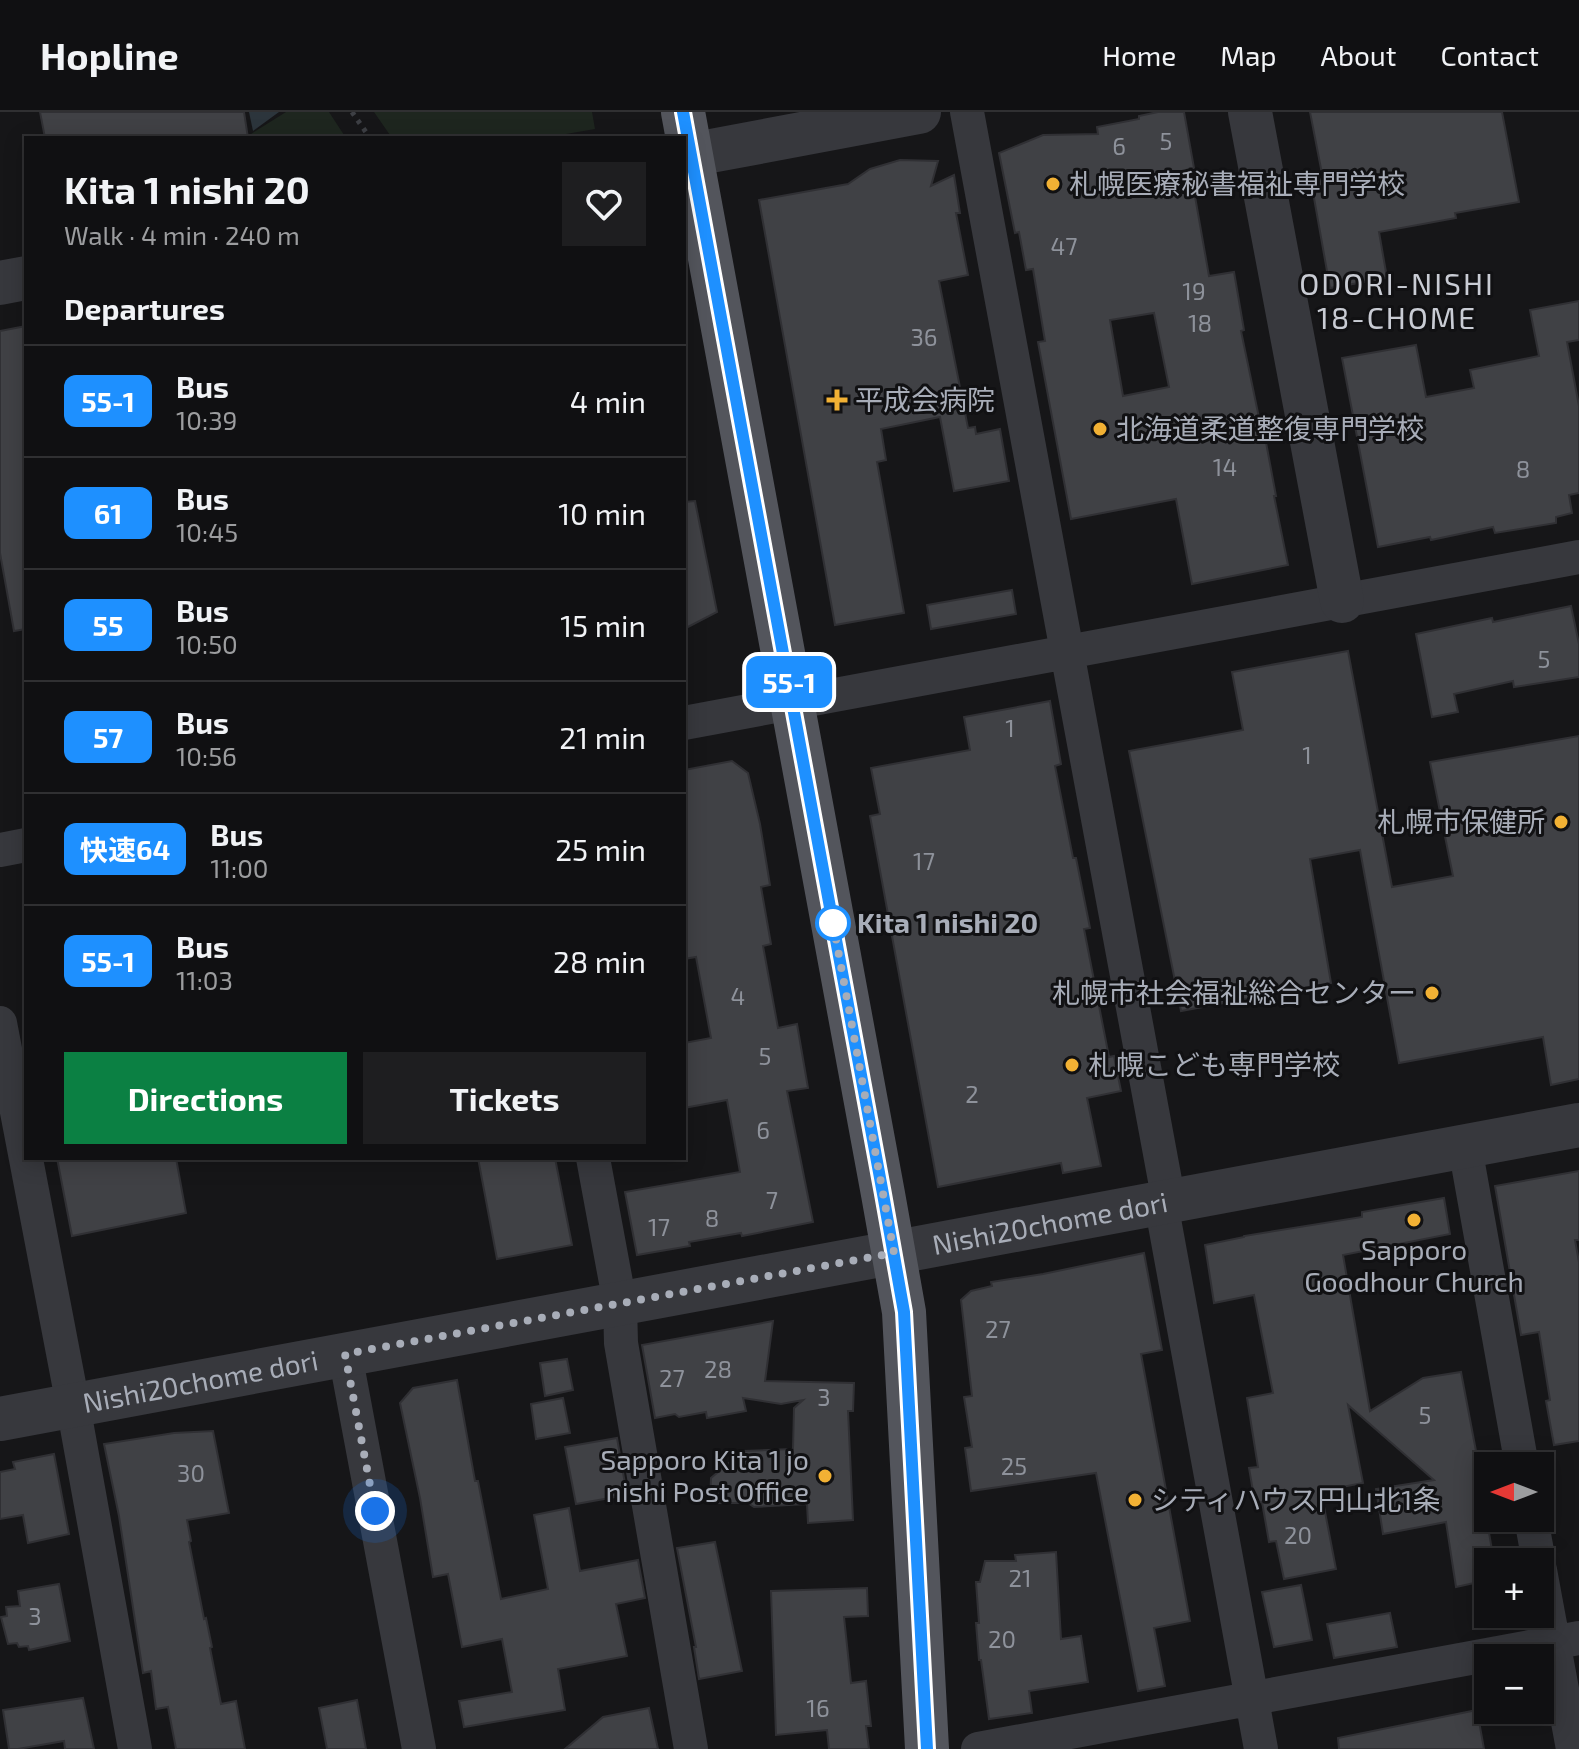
<!DOCTYPE html>
<meta charset="utf-8">
<style>
:root{--surface:#101012;--page:#1e1e20;--text:#f1f3f6;--muted:#9c9d9f;--line:#303032;--accent:#0b8043}
body{margin:0;font-family:"Exo 2","Noto Sans JP",sans-serif;background:var(--page);color:var(--text);height:100vh;display:flex;flex-direction:column;font-size:30px;white-space:nowrap}
*{box-sizing:border-box;margin:0}
p{font-size:26px;color:var(--muted)}
.icon{flex:none;width:44px;height:44px;fill:none;stroke:currentColor;stroke-width:2;stroke-linecap:round;stroke-linejoin:round}
.map{position:relative;flex:1;overflow:hidden}
.details{position:absolute;left:24px;top:24px;width:662px;height:1024px;display:flex;flex-direction:column;background:var(--surface);border-radius:0px;box-shadow:0 4px 20px #0003,0 0 0 2px var(--line)}
.details>*{flex:none}
.badge{padding:0 16px;border-radius:12px;font-size:28px;line-height:52px}
.needle{width:52px;rotate:270deg}
.tools{position:absolute;left:1474px;top:1340px;display:grid;gap:16px}
.tools a{display:grid;place-items:center;width:80px;height:80px;border-radius:0px;background:var(--surface);box-shadow:0 4px 20px #0003,0 0 0 2px var(--line);font-size:40px}
.you{position:absolute;width:40px;height:40px;margin:-20px;border:6px solid #fff;border-radius:50%;background:#1a73e8;box-shadow:0 0 0 12px #1a73e833}
.map>.badge{position:absolute;translate:-50% -50%;box-shadow:0 0 0 4px #fff}
h2{padding:0 40px;font-size:30px;line-height:72px}
.round{display:grid;place-items:center;flex:none;width:84px;height:84px;border-radius:0px;background:var(--page)}
.overview{display:flex;align-items:center;justify-content:space-between;height:136px;padding:0 40px}
h1{font-size:38px;font-weight:700;line-height:60px}
.primary-button{display:flex;gap:16px;margin-top:auto;padding:16px 40px}
.primary-button a{flex:1;height:92px;border-radius:0px;background:var(--accent);color:#fff;font-size:32px;font-weight:700;line-height:92px;text-align:center}
.primary-button a+a{background:var(--page);color:var(--text)}
ul{padding:0;list-style:none}
li{display:flex;align-items:center;gap:24px;height:112px;padding:0 40px;border-top:2px solid var(--line)}
li div{flex:1}
li b{display:block;font-size:30px}
li em{font-style:normal}
li .badge{min-width:88px;font-weight:700;text-align:center}
header{display:flex;align-items:center;gap:48px;box-sizing:border-box;height:112px;padding:0 40px;background:var(--surface);border-bottom:2px solid var(--line)}
header strong{font-size:38px}
nav{display:flex;gap:44px;margin-inline-start:auto;font-size:28px}
.map>svg:first-child{display:block}
.green{fill:#1e261f}
.water{fill:#2c353c}
.building{fill:#404145;stroke:#303034;stroke-width:2;fill-rule:evenodd}
.lines{fill:none;stroke-linecap:round;stroke-linejoin:round}
.path{stroke:#3d3f44;stroke-width:5;stroke-dasharray:4 6;stroke-linecap:butt}
.minor{stroke:#37383d;stroke-width:34}
.tertiary{stroke:#37383d;stroke-width:44}
.primary{stroke:#53555c;stroke-width:44}
.line-casing{stroke:#fff;stroke-width:18}
.line{stroke:#1e90ff;stroke-width:12}
.walk{stroke:#a8adb8;stroke-width:8;stroke-dasharray:0 14.4}
.poi-dot{fill:#f2b134;stroke:#111113;stroke-width:3}
.stop-dot{fill:#fff;stroke:#1e90ff;stroke-width:4}
.labels{text-anchor:middle;stroke-width:6;stroke-linejoin:round;paint-order:stroke}
.number-label{font-size:24px;fill:#8e929b}
.poi-label{font-size:28px;fill:#a8adb8;stroke:#111113;text-anchor:start}
.stop-label{font-size:28px;font-weight:bold;fill:#a8adb8;stroke:#111113;text-anchor:start}
.street-label{font-size:28px;fill:#a8adb8;stroke:#111113}
.neighbourhood-label{font-size:30px;letter-spacing:2px;fill:#c9ccd4;stroke:#111113}
</style>
<header>
<strong>Hopline</strong>
<nav><a>Home</a><a>Map</a><a>About</a><a>Contact</a></nav>
</header>
<div class="map">
<svg width="1579" height="1637" viewBox="0 0 1579 1637">
<rect width="100%" height="100%" fill="#161618"/>
<!-- green -->
<path class="green" d="M286,0h43l17,26h-94l-1,-4z
M374,0h218l3,17 -52,9h-151z"/>
<!-- water -->
<path class="water" d="M249,0h30l-26,19z"/>
<!-- building -->
<path class="building" d="M40,0h204l4,26h-203z
M1158,0h26l10,56h-4l19,108 25,-4 10,58 -3,1 22,106h2l11,59h-2l14,69 -96,19 -16,-85 -105,20 -33,-177 7,-1 -12,-72 -7,1 -7,-38 -4,1 -16,-80 44,-18 55,-1 -1,-7 42,-8v-3zM1154,201l15,74 -46,9 -13,-76z
M1310,0h192l17,90 -64,11 1,5 -77,14 8,46 -57,10 -19,-107 12,-2z
M900,48l38,1 -7,25 23,-11 6,38h-4l12,62 -29,6 29,147 7,-1 1,7 24,-5 9,52 -55,10 -14,-74 -59,12 5,31 -9,2 27,151 -69,12 -76,-425 89,-16 22,-15z
M1579,189v39l-12,2 12,64v87l-10,2 3,18 -16,4v6l-61,10 -2,-6 -62,13 -1,-3 -52,10 -36,-189 74,-13 10,52 48,-9 -4,-18 69,-14 -9,-46z
M26,214v303l-12,2 -14,-78v-222z
M695,389l22,111 -33,17v-127z
M1012,478l4,24 -85,15 -4,-24z
M1571,494l8,38v33l-65,10 -1,-6 -59,13 4,18 -26,5 -16,-83 76,-16 1,4z
M1348,539l44,236 61,-11 -23,-114 149,-26v343l-28,6 -8,-48 -144,26 -39,-213 -50,9 21,124 -150,28 -52,-260 114,-21 -11,-58z
M1050,589l11,63 -6,2 18,92h3l14,70 -6,1 25,128 5,-1 7,35 -34,7 14,68 -38,7 -2,-10 -123,24 -68,-371 10,-2 -9,-46 99,-18 -6,-33z
M732,649l16,12 12,51 10,61 -9,2 10,57 -8,2 15,82 19,-4 11,64 -21,3 26,131 -71,14 -1,-3 -52,9 1,4 -53,9 -12,-63 115,-20 -13,-72 -43,8v-65l27,-5 -15,-81 -12,2v-189z
M57,1046h119l10,55 -114,23z
M478,1046h77l17,87 -75,14z
M1579,1059v69h-4l4,22v179l-25,4 -8,-44 4,-1 -11,-68 -18,3 -26,-149z
M1444,1086l6,36 -107,21 27,156 53,-33 38,-6 26,137h-2l9,53h-6v18l-32,7 -10,-65 -63,12 -7,-45 58,-9 -86,-75 15,78 -42,8 15,78 -52,10 -8,-38 -7,1 -7,-40 -7,1 -6,-35 9,-1 -11,-69 26,-5 -19,-98 -40,8 -9,-58 39,-8v-1l118,-19v-5z
M1144,1141l18,97 -21,4 49,267 -36,7 11,58 -27,5 -42,-218 -125,18 -6,-43 7,-1 -8,-50 8,-1 -11,-96 10,-9 21,-5 -1,-4 52,-8z
M773,1209l-8,60 89,2 -1,28h-5l5,109 -45,3 -1,-19 -53,3 -6,-4h-38l1,-25 32,-27 50,-2 1,-41 9,-8 -22,4 -38,-6 3,13 -39,7 -1,-6 -27,5 -4,-3 -20,4 -13,-73z
M567,1247l6,31 -28,6 -5,-33z
M457,1268l18,101h3l23,118 47,-10 -14,-74 35,-7 11,63 58,-11 7,38 -29,6 11,52 -69,13 7,41 -101,17 -5,-26 53,-9 -10,-53 -40,8 -14,-73 -15,3 -13,-79 -20,-95 13,-15z
M563,1286l7,35 -34,6 -5,-35z
M213,1319l16,82 -42,7 4,21 -2,1 15,77 2,-1 6,29 -2,1 11,56 15,-3 9,48h-69l-8,-42 -12,2 -5,-38 -8,2 -24,-157 -15,-72 70,-11z
M617,1326l10,57 -51,9 -11,-57z
M54,1342l15,80 -41,9 -5,-28 -23,4v-47l15,-3 -2,-7z
M715,1430l27,129 -43,8 -5,-32h2l-19,-99z
M1056,1440l5,87 20,-3 7,46 -59,9 3,22 -43,6 -8,-59h-2l-3,-37h3l-3,-41h4l5,-21h31l-1,-6z
M59,1472l11,57 -41,9 -1,-4 -9,1 -2,-4 -9,1 -7,-27 6,-1 -1,-9 14,-1 -2,-15z
M1301,1473l11,55 -38,7 -12,-55z
M867,1476l1,28 -24,1 7,66 15,-2 5,45h-5l3,23h-40l-2,-19 -51,5 -5,-144z
M1390,1501l7,34 -63,11 -7,-34z
M83,1586l11,51h-29l-1,-8 -46,8h-9l-6,-39z
M357,1588l9,49h-39l-8,-41z
M649,1596l9,41h-93l38,-32z
M1477,1598l7,39h-145l-1,-11z"/>
<g class="lines">
<!-- path -->
<path class="path" d="M352,0l18,26"/>
<!-- minor -->
<path class="minor" d="M967,0l202,1090
M684,611l895,-166
M0,738l26,-5
M0,911l73,382 62,344
M1465,1035l57,319
M593,1046l27,146 1,39 70,406
M1161,1091l100,546
M345,1242l74,395
M1531,1406l8,44
M1540,1458l33,179
M978,1637l601,-111"/>
<!-- tertiary -->
<g class="tertiary">
<path d="M1250,0l92,489"/>
<path d="M684,44l235,-44"/>
<path d="M0,171l26,-5"/>
<path id="s1" d="M0,1307l1579,-294"/>
</g>
<!-- primary -->
<path class="primary" d="M683,0l200,1082 21,118 23,437"/>
</g>
<g class="lines">
<defs>
<path id="line" d="M683,0l200,1082 21,118 23,437"/>
</defs>
<!-- line casing -->
<use href="#line" class="line-casing"/>
<!-- line -->
<use href="#line" class="line"/>
<!-- walk -->
<path class="walk" d="M375,1399l-30,-157 549,-101 -61,-330"/>
</g>
<!-- markers -->
<g class="poi-dot">
<circle cx="1053" cy="72" r="8"/>
<path d="M833 276h8v8h8v8h-8v8h-8v-8h-8v-8h8z"/>
<circle cx="1100" cy="317" r="8"/>
<circle cx="1561" cy="710" r="8"/>
<circle cx="1432" cy="881" r="8"/>
<circle cx="1072" cy="953" r="8"/>
<circle cx="1414" cy="1108" r="8"/>
<circle cx="825" cy="1364" r="8"/>
<circle cx="1135" cy="1388" r="8"/>
</g>
<circle class="stop-dot" cx="833" cy="811" r="16"/>
<g class="labels">
<!-- number labels -->
<g class="number-label">
<text x="1166" y="38">5</text>
<text x="1119" y="43">6</text>
<text x="1064" y="143">47</text>
<text x="1194" y="188">19</text>
<text x="1200" y="220">18</text>
<text x="924" y="234">36</text>
<text x="1225" y="364">14</text>
<text x="1523" y="366">8</text>
<text x="1544" y="556">5</text>
<text x="1010" y="625">1</text>
<text x="1307" y="652">1</text>
<text x="924" y="758">17</text>
<text x="738" y="893">4</text>
<text x="765" y="953">5</text>
<text x="972" y="991">2</text>
<text x="763" y="1027">6</text>
<text x="772" y="1097">7</text>
<text x="712" y="1115">8</text>
<text x="659" y="1124">17</text>
<text x="998" y="1226">27</text>
<text x="718" y="1266">28</text>
<text x="672" y="1275">27</text>
<text x="824" y="1294">3</text>
<text x="1425" y="1312">5</text>
<text x="1014" y="1363">25</text>
<text x="191" y="1370">30</text>
<text x="1298" y="1432">20</text>
<text x="1020" y="1475">21</text>
<text x="35" y="1513">3</text>
<text x="1002" y="1536">20</text>
<text x="818" y="1605">16</text>
</g>
<!-- poi labels -->
<g class="poi-label">
<text x="1069" y="82">札幌医療秘書福祉専門学校</text>
<text x="855" y="298">平成会病院</text>
<text x="1116" y="327">北海道柔道整復専門学校</text>
<text x="1545" y="720" text-anchor="end">札幌市保健所</text>
<text x="1416" y="891" text-anchor="end">札幌市社会福祉総合センター</text>
<text x="1088" y="963">札幌こども専門学校</text>
<text x="1414" y="1148" text-anchor="middle">Sapporo<tspan x="1414" dy="32">Goodhour Church</tspan></text>
<text x="809" y="1358" text-anchor="end">Sapporo Kita 1 jo<tspan x="809" dy="32">nishi Post Office</tspan></text>
<text x="1151" y="1398">シティハウス円山北1条</text>
</g>
<!-- stop labels -->
<g class="stop-label">
<text x="857" y="821">Kita 1 nishi 20</text>
</g>
<!-- street labels -->
<g class="street-label">
<text dy="10" stroke="none"><textPath href="#s1" startOffset="1068">Nishi20chome dori</textPath></text>
<text dy="10" stroke="none"><textPath href="#s1" startOffset="204">Nishi20chome dori</textPath></text>
</g>
<!-- neighbourhood labels -->
<g class="neighbourhood-label">
<text x="1397" y="183">ODORI-NISHI<tspan x="1397" dy="34">18-CHOME</tspan></text>
</g>
</g>
</svg>
<div class="tools">
<a><svg class="needle" viewBox="-14 -14 28 28"><path d="M0-13l5 13h-10z" fill="#e53935"/><path d="M0 13l5-13h-10z" fill="#9c9d9f"/></svg></a>
<a>+</a>
<a>−</a>
</div>
<div class="you" style="left:375px;top:1399px"></div>
<b class="badge" style="left:789px;top:570px;background:#1e90ff;color:#fff">55-1</b>
<section class="details">
<div class="overview"><div><h1>Kita 1 nishi 20</h1><p>Walk · 4 min · 240 m</p></div><a class="round"><svg class="icon" aria-label="heart" viewBox="0 0 24 24"><path d="M12 20l-8-8c-3-5 5-10 8-4 3-6 11-1 8 4z"/></svg></a></div>
<h2>Departures</h2>
<ul>
<li><span class="badge" style="background:#1e90ff;color:#fff">55-1</span><div><b>Bus</b><p>10:39</p></div><em>4 min</em></li>
<li><span class="badge" style="background:#1e90ff;color:#fff">61</span><div><b>Bus</b><p>10:45</p></div><em>10 min</em></li>
<li><span class="badge" style="background:#1e90ff;color:#fff">55</span><div><b>Bus</b><p>10:50</p></div><em>15 min</em></li>
<li><span class="badge" style="background:#1e90ff;color:#fff">57</span><div><b>Bus</b><p>10:56</p></div><em>21 min</em></li>
<li><span class="badge" style="background:#1e90ff;color:#fff">快速64</span><div><b>Bus</b><p>11:00</p></div><em>25 min</em></li>
<li><span class="badge" style="background:#1e90ff;color:#fff">55-1</span><div><b>Bus</b><p>11:03</p></div><em>28 min</em></li>
</ul>
<div class="primary-button"><a>Directions</a><a>Tickets</a></div>
</section>
</div>
